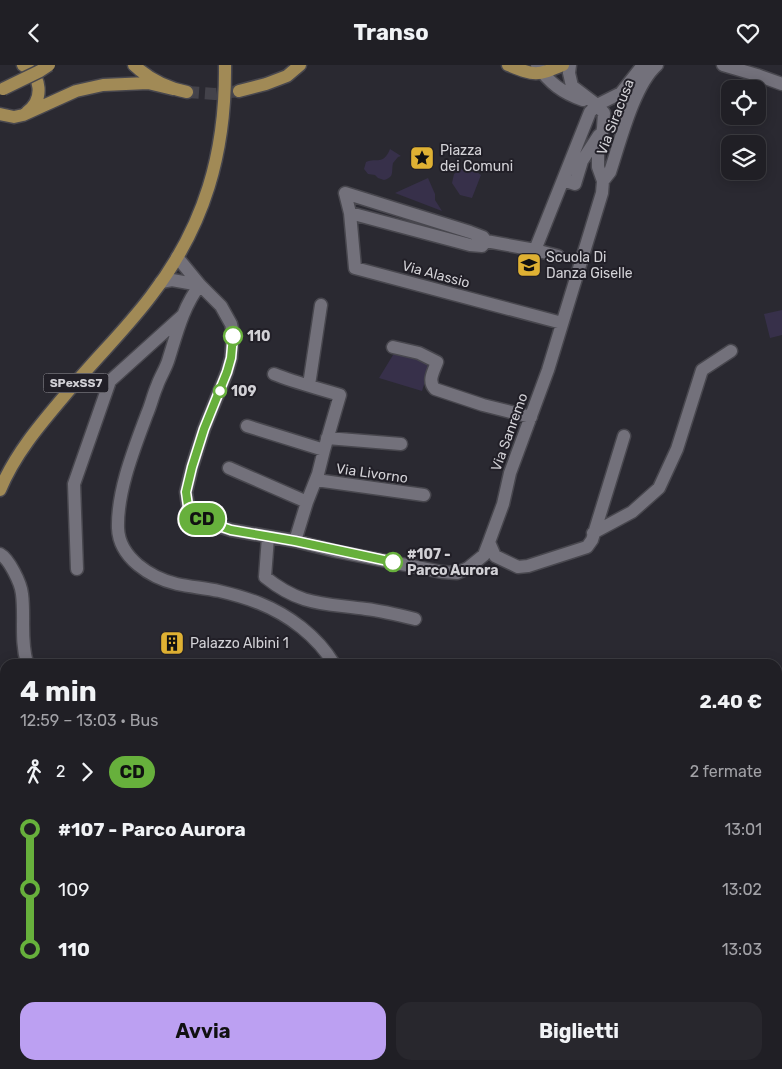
<!DOCTYPE html>
<html lang="it">
<meta charset="utf-8">
<style>
:root{--surface:#201f25;--page:#28272d;--text:#f1f3f6;--muted:#a2a2a7;--line:#3d3d42;--accent:#bca0f2}
body{margin:0;font-family:Rubik,sans-serif;background:var(--page);color:var(--text);height:100vh;display:flex;flex-direction:column;font-size:19px;white-space:nowrap}
*{box-sizing:border-box;margin:0}
p{font-size:16px;color:var(--muted)}
.icon{flex:none;width:28px;height:28px;fill:none;stroke:currentColor;stroke-width:2;stroke-linecap:round;stroke-linejoin:round}
.map{position:relative;flex:1;overflow:hidden}
.panel{position:absolute;left:0px;top:594px;width:782px;height:411px;display:flex;flex-direction:column;background:var(--surface);border-radius:15px 15px 0 0;box-shadow:0 2px 12px #0003,0 0 0 1px var(--line)}
.panel>*{flex:none}
.badge{padding:0 10px;border-radius:16px;font-size:18px;line-height:32px}
.controls{position:absolute;left:721px;top:15px;display:grid;gap:10px}
.controls a{display:grid;place-items:center;width:45px;height:45px;border-radius:10px;background:var(--surface);box-shadow:0 2px 12px #0003,0 0 0 1px var(--line);font-size:25px}
.map>.badge{position:absolute;translate:-50% -50%;box-shadow:0 0 0 2px #fff}
.legs{display:flex;align-items:center;gap:8px;height:55px;padding:0 20px;font-size:16px}
.legs p{margin-inline-start:auto}
.head{display:flex;align-items:center;justify-content:space-between;height:85px;padding:0 20px}
h1{font-size:28px;font-weight:700;line-height:38px}
.action{display:flex;gap:10px;margin-top:auto;padding:10px 20px}
.action a{flex:1;height:58px;border-radius:15px;background:var(--accent);color:#111;font-size:20px;font-weight:700;line-height:58px;text-align:center}
.action a+a{background:var(--page);color:var(--text)}
ul{padding:0 20px;list-style:none}
li{display:flex;align-items:center;gap:18px;height:60px;font-size:19px}
li i{display:grid;place-items:center;width:8px;height:100%;margin:0 6px;background:currentColor}
li i::after{content:'';width:12px;height:12px;margin:-6px;border:4px solid;border-radius:50%;background:var(--surface)}
li p{margin-inline-start:auto}
li:first-child i{background:linear-gradient(#0000 50%,currentColor 0)}
li:last-child i{background:linear-gradient(currentColor 50%,#0000 0)}
header{display:flex;justify-content:space-between;align-items:center;height:65px;padding:0 20px;background:var(--surface);font-size:22px;font-weight:700}
.map>svg:first-child{display:block}
.green{fill:#37304a}
.lines{fill:none;stroke-linecap:round;stroke-linejoin:round}
.major-tunnel{stroke:#43424a;stroke-width:12;stroke-dasharray:12 6;stroke-linecap:butt}
.minor-casing{stroke:#48474e;stroke-width:15}
.major-casing{stroke:#48474e;stroke-width:15}
.minor{stroke:#73717b;stroke-width:12}
.major{stroke:#a18a56;stroke-width:12}
.major-bridge-casing{stroke:#48474e;stroke-width:15;stroke-linecap:butt}
.major-bridge{stroke:#a18a56;stroke-width:12}
.line-1-casing{stroke:#fff;stroke-width:11}
.line-1{stroke:#67b03c;stroke-width:8}
.stop-1-dot{fill:#fff;stroke:#67b03c;stroke-width:2.5}
.labels{text-anchor:middle;stroke-width:4;stroke-linejoin:round;paint-order:stroke}
.shield{fill:#211f27;stroke:#9d9ca2;stroke-width:1}
.shield-label{font-size:12px;font-weight:bold;fill:#d2d1d6}
.street-label{font-size:14px;fill:#d2d1d6;stroke:#211f27}
.poi-label{font-size:14px;fill:#d2d1d6;stroke:#211f27;text-anchor:start}
.stop-label{font-size:14px;font-weight:bold;fill:#d2d1d6;stroke:#211f27;text-anchor:start}
</style>
<header><svg class="icon" aria-label="back" viewBox="0 0 24 24"><path d="M15 5l-7 7 7 7"/></svg>Transo<svg class="icon" aria-label="heart" viewBox="0 0 24 24"><path d="M12 20l-8-8c-3-5 5-10 8-4 3-6 11-1 8 4z"/></svg></header>
<div class="map">
<svg width="782" height="1004" viewBox="0 0 782 1004">
<rect width="100%" height="100%" fill="#2a2931"/>
<!-- green -->
<path class="green" d="M390,84l11,7 -3,1 -5,6c-2,9 2,14 -9,17l-6,-2 -3,-3 -7,-1 -4,-5 2,-7c11,-5 17,4 24,-13z
M462,104l12,1 7,5 -9,23 -12,-3 -8,-12 2,-9z
M428,113l7,16v6l7,11 -47,-18z
M782,245v25l-12,3 -6,-24z
M403,286l24,10 3,5 -8,25 -43,-13 14,-23z"/>
<g class="lines">
<!-- major-tunnel -->
<path class="major-tunnel" d="M187,27l28,2 24,-3"/>
<defs>
<path id="minor" d="M537,0c12,18 26,28 46,35
M723,0l34,10 25,9
M563,115l12,4 7,-23 17,-26
M603,116l7,-9c10,-30 24,-87 47,-107
M350,148l120,32 12,1 4,-5
M535,185l23,6
M177,192l23,28 21,21 10,18 2,9 -2,25 -4,14 -23,57 -12,38 -6,25 2,14 17,16 26,8 64,11 40,10 107,21 15,1 11,-5 16,-13 5,-13 14,-38 7,-31 38,-103 54,-177 1,-12 -5,-14v-14l5,-25 1,-15 -7,-8 -25,-19 -3,-13 1,-8
M161,217l11,-2 28,5
M200,220c-17,21 -24,51 -32,76 -3,9 -8,16 -11,25 -4,9 -6,19 -10,28 -13,35 -30,77 -29,114 1,30 33,50 59,56 14,3 28,4 42,7 13,3 27,7 40,12 30,12 58,33 75,61
M562,258l-207,-55 -5,-55 -5,-20 125,39 13,5 3,4 49,9 55,-138 7,-7 24,-12 22,-28
M393,282l26,6 18,9c-3,9 -10,19 -2,27l48,16 48,12
M274,309c22,9 44,14 66,21l-16,55 -6,24 -11,28 -12,39
M309,320l12,-80
M247,361l77,24
M327,373l74,6
M229,403l78,34
M316,415l108,15
M593,468l39,-21 27,-24 18,-39 25,-79 29,-19
M268,472l-3,40c36,29 58,26 101,32 17,2 33,6 49,10
M489,477l6,14 23,11 10,-1 59,-19 5,-7 32,-104
M0,489c9,5 21,29 22,40 3,23 -2,46 5,69l2,1
M77,504l-3,-85 36,-103 72,-65
M5,766l-3,18 3,13
M269,1000l3,4
M23,1004v-4"/>
<path id="major" d="M23,0c19,11 21,34 4,47
M134,0c15,14 33,23 53,27
M508,0c28,11 28,11 55,0
M239,26l27,-7 21,-8 13,-11
M0,49l14,3 9,-2 53,-24 27,-6 45,-2 25,6
M0,425c16,-39 45,-71 72,-103 26,-31 55,-59 79,-91 54,-70 75,-144 74,-231
M0,737l5,-5
M468,1004l1,-4"/>
</defs>
<!-- minor casing -->
<use href="#minor" class="minor-casing"/>
<!-- major casing -->
<use href="#major" class="major-casing"/>
<!-- minor -->
<use href="#minor" class="minor"/>
<!-- major -->
<use href="#major" class="major"/>
<defs>
<path id="major-bridge" d="M3,24l37,-18 9,-6"/>
</defs>
<!-- major-bridge casing -->
<use href="#major-bridge" class="major-bridge-casing"/>
<!-- major-bridge -->
<use href="#major-bridge" class="major-bridge"/>
</g>
<g class="lines">
<defs>
<path id="line-1" d="M233,271l-2,22 -4,14 -23,57 -12,38 -6,25 2,14 17,15 26,9 64,11 98,21"/>
</defs>
<!-- line-1 casing -->
<use href="#line-1" class="line-1-casing"/>
<!-- line-1 -->
<use href="#line-1" class="line-1"/>
</g>
<!-- icons -->
<defs>
<symbol id="sight-square" viewBox="-11 -11 22 22"><rect x="-9" y="-9" width="18" height="18" rx="4" fill="#dfb133" stroke="#211f27"/><path d="M0-6L1.8-2.2L6-1.7L2.9 1.2L3.7 5.4L0 3.3L-3.7 5.4L-2.9 1.2L-6-1.7L-1.8-2.2Z" fill="#111"/></symbol>
<symbol id="school-square" viewBox="-11 -11 22 22"><rect x="-9" y="-9" width="18" height="18" rx="4" fill="#dfb133" stroke="#211f27"/><path d="M0-5L7-2L0 1L-7-2ZM-4 1L0 2.5L4 1V4Q0 6-4 4Z" fill="#111"/></symbol>
<symbol id="building-square" viewBox="-11 -11 22 22"><rect x="-9" y="-9" width="18" height="18" rx="4" fill="#dfb133" stroke="#211f27"/><path d="M-4-6H4V6H1V3H-1V6H-4ZM-2.5-4.3h1.7v1.8h-1.7ZM.8-4.3h1.7v1.8H.8ZM-2.5-1h1.7V.8h-1.7ZM.8-1h1.7V.8H.8Z" fill="#111"/></symbol>
</defs>
<g fill-rule="evenodd">
<use href="#sight-square" x="408" y="79" width="28" height="28"/>
<use href="#school-square" x="515" y="186" width="28" height="28"/>
<use href="#building-square" x="158" y="564" width="28" height="28"/>
</g>
<!-- markers -->
<g class="stop-1-dot">
<circle cx="233" cy="271" r="9"/>
<circle cx="220" cy="326" r="6"/>
<circle cx="393" cy="497" r="9"/>
</g>
<g class="labels">
<!-- shield labels -->
<rect class="shield" x="43.5" y="308.5" width="65" height="19" rx="4"/>
<g class="shield-label">
<text x="76" y="322">SPexSS7</text>
</g>
<!-- street labels -->
<g class="street-label">
<text transform="translate(615 52) rotate(-69)" y="5">Via Siracusa</text>
<text transform="translate(436 209) rotate(15)" y="5">Via Alassio</text>
<text transform="translate(509 367) rotate(-70)" y="5">Via Sanremo</text>
<text transform="translate(372 408) rotate(8)" y="5">Via Livorno</text>
</g>
<!-- poi labels -->
<g class="poi-label">
<text x="440" y="90">Piazza<tspan x="440" dy="16">dei Comuni</tspan></text>
<text x="546" y="197">Scuola Di<tspan x="546" dy="16">Danza Giselle</tspan></text>
<text x="190" y="583">Palazzo Albini 1</text>
</g>
<!-- stop labels -->
<g class="stop-label">
<text x="247" y="276">110</text>
<text x="231" y="331">109</text>
<text x="407" y="494">#107 -<tspan x="407" dy="16">Parco Aurora</tspan></text>
</g>
</g>
</svg>
<div class="controls">
<a><svg class="icon" aria-label="locate" viewBox="0 0 24 24"><circle cx="12" cy="12" r="6"/><path d="M12 2v4M12 18v4M2 12h4M18 12h4"/></svg></a>
<a><svg class="icon" aria-label="layers" viewBox="0 0 24 24"><path d="M12 4l9 5-9 5-9-5zM3 14l9 5 9-5"/></svg></a>
</div>
<b class="badge" style="left:202px;top:454px;background:#67b03c;color:#111">CD</b>
<section class="panel">
<div class="head"><div><h1>4 min</h1><p>12:59 – 13:03 · Bus</p></div><b>2.40 €</b></div>
<div class="legs"><svg class="icon" aria-label="walk" viewBox="0 0 24 24"><circle cx="13" cy="4" r="2"/><path d="M13 8l-2 6 4 7M11 14l-3 7M7 12l3-4h3l4 4"/></svg>2<svg class="icon" aria-label="forward" viewBox="0 0 24 24"><path d="M9 5l7 7-7 7"/></svg><b class="badge" style="background:#67b03c;color:#111">CD</b><p>2 fermate</p></div>
<ul>
<li><i style="color:#67b03c"></i><b>#107 - Parco Aurora</b><p>13:01</p></li>
<li><i style="color:#67b03c"></i><span>109</span><p>13:02</p></li>
<li><i style="color:#67b03c"></i><b>110</b><p>13:03</p></li>
</ul>
<div class="action"><a>Avvia</a><a>Biglietti</a></div>
</section>
</div>
